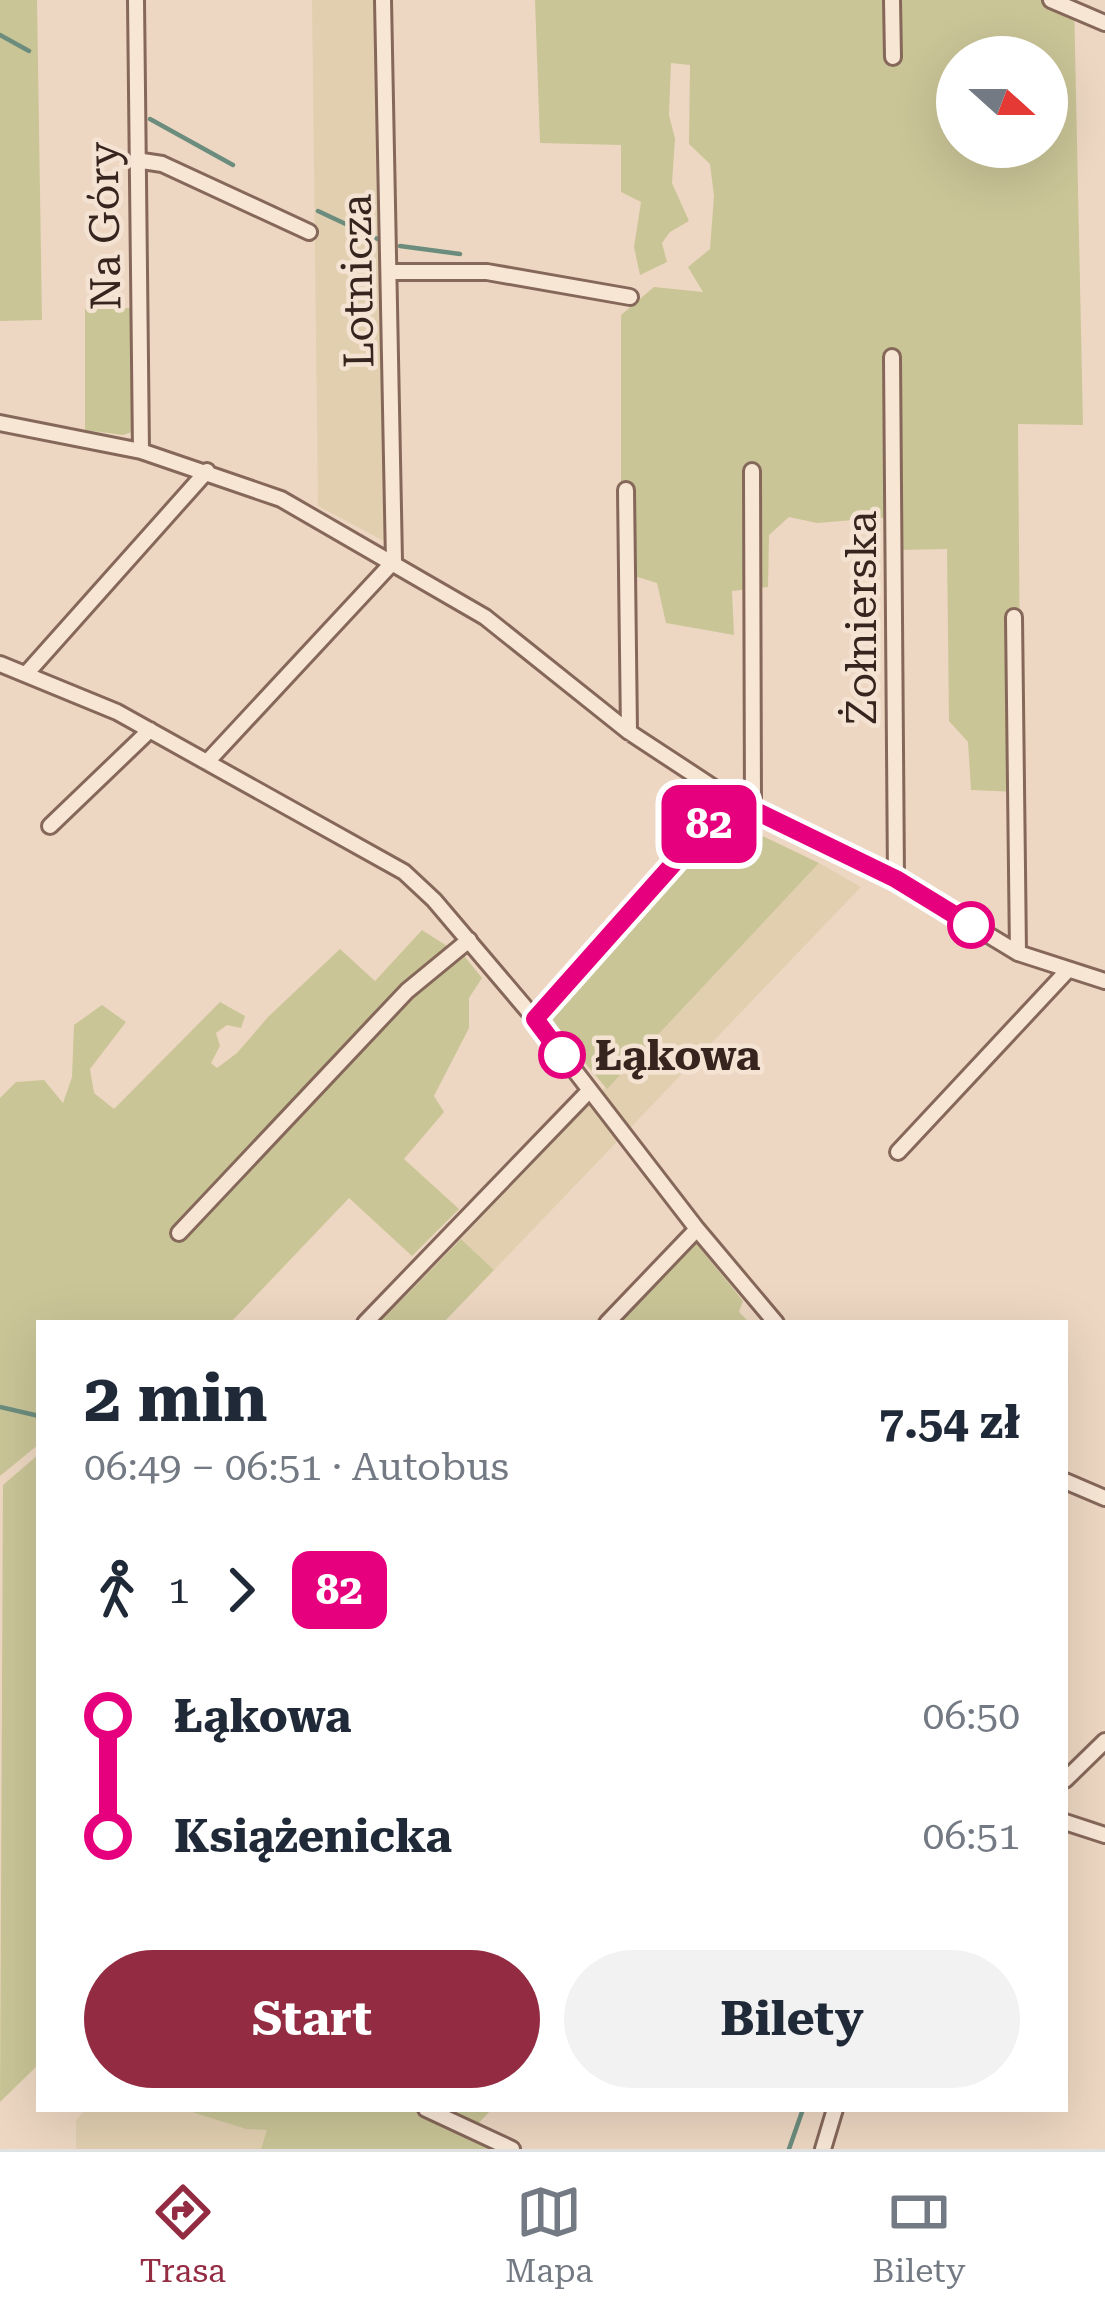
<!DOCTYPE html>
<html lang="pl">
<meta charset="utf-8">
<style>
:root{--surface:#fff;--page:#f2f2f3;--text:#1f2937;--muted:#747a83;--line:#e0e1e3;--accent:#932b42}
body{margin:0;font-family:"Roboto Serif",serif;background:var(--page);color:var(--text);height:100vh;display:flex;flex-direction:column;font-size:45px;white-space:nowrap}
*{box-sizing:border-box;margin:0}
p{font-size:39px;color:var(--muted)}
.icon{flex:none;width:66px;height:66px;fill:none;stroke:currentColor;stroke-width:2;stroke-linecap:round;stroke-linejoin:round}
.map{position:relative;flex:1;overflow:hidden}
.drawer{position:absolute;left:36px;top:1320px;width:1032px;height:792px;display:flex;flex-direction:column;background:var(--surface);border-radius:0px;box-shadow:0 12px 48px #0002}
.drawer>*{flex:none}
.badge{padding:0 24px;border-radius:18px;font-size:42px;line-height:78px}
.needle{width:78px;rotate:111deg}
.buttons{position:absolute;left:936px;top:36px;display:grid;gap:24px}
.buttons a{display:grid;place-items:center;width:132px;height:132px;border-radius:50%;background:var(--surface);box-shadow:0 12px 48px #0002;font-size:60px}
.map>.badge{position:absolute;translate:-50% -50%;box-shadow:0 0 0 6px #fff}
.legs{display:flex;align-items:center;gap:18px;height:132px;padding:0 48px;font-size:39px}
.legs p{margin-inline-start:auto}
.head{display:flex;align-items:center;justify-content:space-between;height:204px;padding:0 48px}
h1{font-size:66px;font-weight:700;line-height:90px}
.button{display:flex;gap:24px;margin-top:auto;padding:24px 48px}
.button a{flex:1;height:138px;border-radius:72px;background:var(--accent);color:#fff;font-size:48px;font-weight:700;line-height:138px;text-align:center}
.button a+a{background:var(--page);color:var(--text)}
ul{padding:0 48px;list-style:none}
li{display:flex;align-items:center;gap:42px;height:120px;font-size:45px}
li i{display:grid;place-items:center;width:18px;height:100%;margin:0 15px;background:currentColor}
li i::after{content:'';width:30px;height:30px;margin:-15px;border:9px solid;border-radius:50%;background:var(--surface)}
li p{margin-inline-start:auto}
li:first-child i{background:linear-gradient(#0000 50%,currentColor 0)}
li:last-child i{background:linear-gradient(currentColor 50%,#0000 0)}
.menu{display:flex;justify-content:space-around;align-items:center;height:168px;border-top:3px solid var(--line);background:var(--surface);font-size:33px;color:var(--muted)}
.menu a{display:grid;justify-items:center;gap:6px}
.menu .active{color:var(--accent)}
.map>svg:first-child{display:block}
.farmland{fill:#e2cfb0}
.green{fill:#cac597;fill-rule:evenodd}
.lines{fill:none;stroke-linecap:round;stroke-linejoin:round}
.stream{stroke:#6c8d7e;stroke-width:4.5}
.minor-casing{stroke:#86685a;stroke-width:20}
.minor{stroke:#f8e6d5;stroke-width:14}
.line-1-casing{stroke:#fff;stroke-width:27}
.line-1{stroke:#e6007e;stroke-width:18}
.stop-1-dot{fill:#fff;stroke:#e6007e;stroke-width:6}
.labels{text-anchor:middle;stroke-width:9;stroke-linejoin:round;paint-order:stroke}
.street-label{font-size:42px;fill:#36241e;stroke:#f4e3d2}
.stop-label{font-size:42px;font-weight:bold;fill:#36241e;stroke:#f4e3d2;text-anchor:start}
</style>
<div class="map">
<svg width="1105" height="2149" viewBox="0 0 1105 2149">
<rect width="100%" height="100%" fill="#edd7c2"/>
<!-- farmland -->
<path class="farmland" d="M312,0h62l12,542 -68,-36z
M819,863l42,24 -367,383 -33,-31z
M86,2109h96l64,20 22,1 -7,19h-185v-29z"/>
<!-- green -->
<path class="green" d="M0,0h37l5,320 -42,1z
M535,0h539l9,425 -65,-1 3,368 -50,-2 -3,-48 -19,-21 -2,-172 -50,1 6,-34 -86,7 -28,-6 -20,18 -1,52 -36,4 2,44 -68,-12 -9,-40 -36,-11v-257l33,-28 49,5 -15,-25 22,-18 4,-53 -4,-32 -21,-20 1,-79 -19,-2 -2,52 6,24 -3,44 17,38 -19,11 -8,11 5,19 -27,13 -6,-28 7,-45 -20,-10v-47l-81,-2zM957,57h90v90h-90z
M131,308l1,124 -9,3 -38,-5v-121z
M727,819l92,44 -212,226 -60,-71z
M422,930l25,16 6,-4 29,36 -13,20v30l-35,68 10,16 -40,47 55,50 -47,47 -63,-58 -119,125h-191v121l-39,32v-378l16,-16 28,-2 19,23 9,-26 2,-52 28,-20 24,17 -36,47 4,24 20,16 106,-107 25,14 -4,12 -14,-3 -11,8 4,13 -9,17 6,5 20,-15 31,-36 72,-68 35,32z
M461,1239l33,31 -51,53h-64z
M689,1243l8,1 46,57 -4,11 11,11h-136z
M39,1454v610l-39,38 3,-617z
M182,2109h310l-16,17 25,23h-240l6,-19 -21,-1z"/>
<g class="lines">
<!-- stream -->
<path class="stream" d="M0,35l29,16
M150,119l83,46
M318,211l66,31
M400,246l60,8
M0,1407l39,9
M789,2149l14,-40"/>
<defs>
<path id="minor" d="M136,0l5,451
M892,0l1,57
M1051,0l54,23
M136,160l26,4 147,68
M390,272h97l143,25
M892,357l4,522
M0,423l141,28 140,48 204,118 144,115 102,67 165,80 122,74 87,28
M752,471l1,340
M626,490l3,242
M1014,617l4,336
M0,664l117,48 287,160 30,28 101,119 162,210 79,94
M26,674l181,-203
M207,762l187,-201 -11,-561
M50,826l100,-96
M535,1019l196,-220
M898,1152l170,-182
M179,1233l228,-242 62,-51
M365,1323l223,-231
M607,1323l90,-94
M1065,1481l40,17
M1065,1780l40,-39
M1065,1822l40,13
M426,2109l86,40
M823,2149l12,-40"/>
</defs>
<!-- minor casing -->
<use href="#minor" class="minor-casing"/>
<!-- minor -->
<use href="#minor" class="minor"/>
</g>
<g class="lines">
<defs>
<path id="line-1" d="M562,1055l-27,-36 196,-220 165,80 75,46"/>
</defs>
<!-- line-1 casing -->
<use href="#line-1" class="line-1-casing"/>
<!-- line-1 -->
<use href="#line-1" class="line-1"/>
</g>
<!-- markers -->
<g class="stop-1-dot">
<circle cx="971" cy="925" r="21"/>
<circle cx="562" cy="1055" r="21"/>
</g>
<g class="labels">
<!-- street labels -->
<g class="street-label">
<text transform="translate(104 226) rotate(-91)" y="15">Na Góry</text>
<text transform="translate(357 281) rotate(-91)" y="15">Lotnicza</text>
<text transform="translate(861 618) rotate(-90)" y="15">Żołnierska</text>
</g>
<!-- stop labels -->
<g class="stop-label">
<text x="595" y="1070">Łąkowa</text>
</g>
</g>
</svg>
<div class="buttons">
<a><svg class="needle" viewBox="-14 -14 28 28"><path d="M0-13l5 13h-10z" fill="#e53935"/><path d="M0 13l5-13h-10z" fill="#747a83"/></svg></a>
</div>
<b class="badge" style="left:709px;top:824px;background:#e6007e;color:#fff">82</b>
<section class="drawer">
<div class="head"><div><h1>2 min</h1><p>06:49 – 06:51 · Autobus</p></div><b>7.54 zł</b></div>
<div class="legs"><svg class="icon" aria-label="walk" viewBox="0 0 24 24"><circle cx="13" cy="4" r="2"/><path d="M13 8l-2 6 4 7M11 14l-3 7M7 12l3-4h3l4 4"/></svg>1<svg class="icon" aria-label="forward" viewBox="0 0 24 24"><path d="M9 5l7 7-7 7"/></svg><b class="badge" style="background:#e6007e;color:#fff">82</b></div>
<ul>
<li><i style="color:#e6007e"></i><b>Łąkowa</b><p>06:50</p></li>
<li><i style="color:#e6007e"></i><b>Książenicka</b><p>06:51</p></li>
</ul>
<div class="button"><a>Start</a><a>Bilety</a></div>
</section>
</div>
<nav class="menu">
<a class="active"><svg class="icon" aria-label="directions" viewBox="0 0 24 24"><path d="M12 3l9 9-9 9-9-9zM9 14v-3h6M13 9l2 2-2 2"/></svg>Trasa</a>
<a><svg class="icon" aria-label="map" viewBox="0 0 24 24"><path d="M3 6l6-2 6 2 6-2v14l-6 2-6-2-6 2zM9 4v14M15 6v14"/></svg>Mapa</a>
<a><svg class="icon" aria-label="tickets" viewBox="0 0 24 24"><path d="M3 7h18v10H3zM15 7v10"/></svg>Bilety</a>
</nav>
